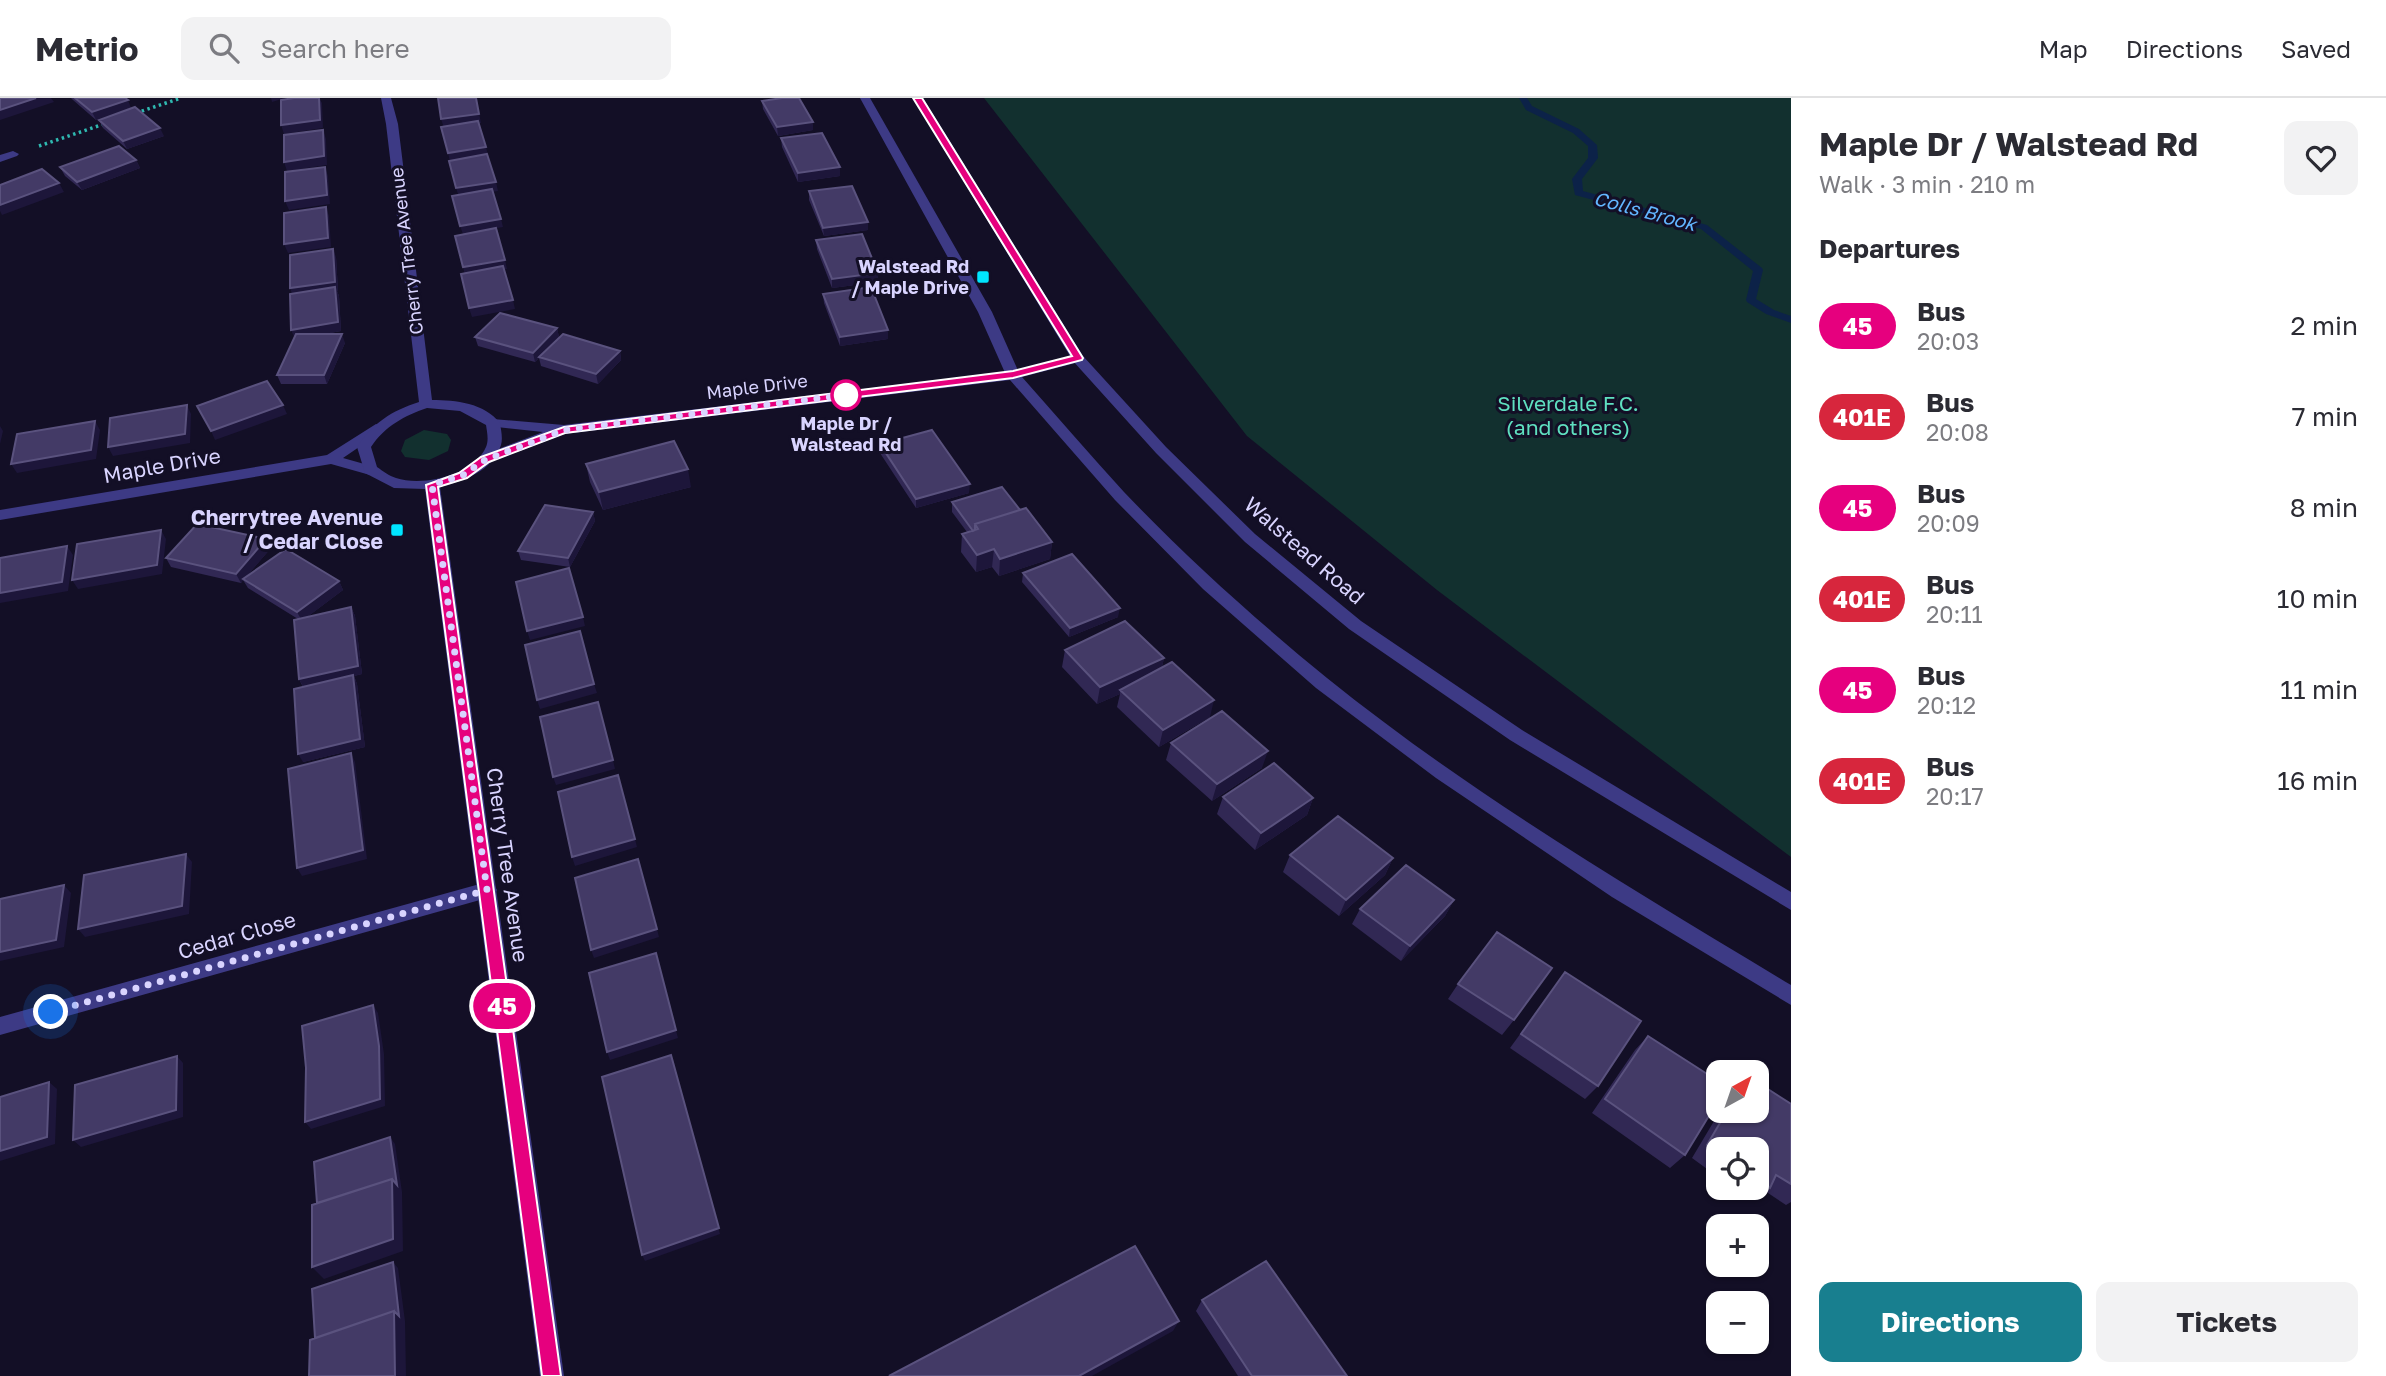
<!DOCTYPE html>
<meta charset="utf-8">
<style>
:root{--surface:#fff;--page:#f2f2f3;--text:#2b2b33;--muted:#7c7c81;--line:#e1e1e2;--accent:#187f8f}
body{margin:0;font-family:"Golos Text",sans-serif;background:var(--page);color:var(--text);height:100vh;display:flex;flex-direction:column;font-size:26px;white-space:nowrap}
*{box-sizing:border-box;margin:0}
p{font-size:23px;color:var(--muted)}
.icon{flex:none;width:38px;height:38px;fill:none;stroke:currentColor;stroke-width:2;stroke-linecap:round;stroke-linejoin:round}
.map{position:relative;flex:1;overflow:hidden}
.sheet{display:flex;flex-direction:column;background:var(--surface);width:595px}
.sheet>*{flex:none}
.badge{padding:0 14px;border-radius:23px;font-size:24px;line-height:46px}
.needle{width:46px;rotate:40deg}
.fabs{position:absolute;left:1706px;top:962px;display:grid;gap:14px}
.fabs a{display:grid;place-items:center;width:63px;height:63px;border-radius:14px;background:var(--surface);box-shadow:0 2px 5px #0004;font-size:35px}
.you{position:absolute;width:35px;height:35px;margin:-18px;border:5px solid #fff;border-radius:50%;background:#1a73e8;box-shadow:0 0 0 10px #1a73e833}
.map>.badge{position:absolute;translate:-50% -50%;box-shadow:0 0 0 4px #fff}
h2{padding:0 28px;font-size:26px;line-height:63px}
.round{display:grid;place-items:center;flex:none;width:74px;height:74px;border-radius:14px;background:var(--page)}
.head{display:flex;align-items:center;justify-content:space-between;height:119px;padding:0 28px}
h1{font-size:33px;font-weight:700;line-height:52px}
.cta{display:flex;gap:14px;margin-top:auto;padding:14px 28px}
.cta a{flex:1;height:80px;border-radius:14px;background:var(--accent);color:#fff;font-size:28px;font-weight:700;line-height:80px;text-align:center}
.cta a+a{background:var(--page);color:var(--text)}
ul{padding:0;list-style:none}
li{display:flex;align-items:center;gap:21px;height:91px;padding:0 28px}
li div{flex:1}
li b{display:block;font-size:26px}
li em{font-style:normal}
li .badge{min-width:77px;font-weight:700;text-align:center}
header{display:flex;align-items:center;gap:42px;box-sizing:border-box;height:98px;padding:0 35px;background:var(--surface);border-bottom:2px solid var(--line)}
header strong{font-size:33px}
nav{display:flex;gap:38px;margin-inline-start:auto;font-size:24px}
.search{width:490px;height:63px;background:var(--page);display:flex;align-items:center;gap:18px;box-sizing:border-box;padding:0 24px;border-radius:14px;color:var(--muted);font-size:26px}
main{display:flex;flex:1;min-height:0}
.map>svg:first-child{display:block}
.green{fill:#12302f}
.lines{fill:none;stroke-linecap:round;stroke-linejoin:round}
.stream{fill:#0c2248;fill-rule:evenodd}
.path{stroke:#2fb8b0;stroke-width:3.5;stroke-dasharray:2.5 3.5;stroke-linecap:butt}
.service{fill:#3d3a85;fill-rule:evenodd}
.minor{fill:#3d3a85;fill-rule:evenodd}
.tertiary{fill:#3d3a85;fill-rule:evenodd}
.wall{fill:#312854}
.shaded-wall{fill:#1d163a}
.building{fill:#433a66;stroke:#5a527e;stroke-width:2}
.line{fill:#e6007e;stroke:#fff;stroke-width:2}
.walk{stroke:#d9d4ff;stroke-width:7;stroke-dasharray:0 12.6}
.poi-dot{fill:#00e5ff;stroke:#130f26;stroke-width:2.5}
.stop-dot{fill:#fff;stroke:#e6007e;stroke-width:3.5}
.labels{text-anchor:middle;stroke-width:6;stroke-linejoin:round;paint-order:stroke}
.far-street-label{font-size:18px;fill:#d9d4ff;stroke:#130f26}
.far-poi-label{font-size:18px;font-weight:bold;fill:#d9d4ff;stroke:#130f26;text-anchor:end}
.far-stop-label{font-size:18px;font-weight:bold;fill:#d9d4ff;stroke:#130f26}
.far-water-label{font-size:19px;font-style:italic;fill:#62b6ff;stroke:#130f26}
.park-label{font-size:21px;fill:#5fe0c0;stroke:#130f26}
.street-label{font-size:21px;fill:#d9d4ff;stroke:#130f26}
.poi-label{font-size:21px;font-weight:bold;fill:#d9d4ff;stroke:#130f26;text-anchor:end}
</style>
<header>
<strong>Metrio</strong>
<div class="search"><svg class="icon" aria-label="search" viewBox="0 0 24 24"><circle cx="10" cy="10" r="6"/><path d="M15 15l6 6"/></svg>Search here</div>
<nav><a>Map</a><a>Directions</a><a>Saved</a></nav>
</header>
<main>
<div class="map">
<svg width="1791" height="1278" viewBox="0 0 1791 1278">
<rect width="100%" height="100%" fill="#130f26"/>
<!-- green -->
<path class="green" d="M984,0h807v759l-354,-267 -190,-154z
M424,332l23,4 4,6 -3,11 -19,9 -24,-3 -4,-6 4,-11z"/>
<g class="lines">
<!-- stream -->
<path class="stream" d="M1519,0h8l5,8 47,23 18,16 1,13 -16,21 1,12 124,34 55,43 1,2 -7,29 18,11 17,6v7l-25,-9 -19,-12 -1,-2 7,-29 -52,-42 -126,-34 -3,-16 16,-21v-12l-15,-13 -47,-23z"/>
<!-- path -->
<path class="path" d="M136,15l45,-15
M39,48l65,-22"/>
<!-- service -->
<path class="service" d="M860,0h10l122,214 28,63 -2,3h-10l-2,-3 -28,-63z"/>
<!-- minor -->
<path class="minor" d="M13,53l6,3 -2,2 -17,6v-7z
M1078,256l7,4 -2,3 -61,16c34,38 67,77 102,115 63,66 132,128 203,186 144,116 306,212 464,307v20l-179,-108 -176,-119 -120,-90 -113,-99 -88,-89 -105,-120 -446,54 -74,28h-10l-2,-3 2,-3 63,-24 -55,-6 -2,-3 7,-4 71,6 449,-54z
M376,326l7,5 -2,3 -38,26 32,9 2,3 -2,3 -5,2 -39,-11 -331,56v-10l327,-55z
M487,784l7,2 3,6 -3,6 -7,2 -487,137v-18z"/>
<!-- tertiary -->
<path class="tertiary" d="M381,0h10l7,26 34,276c24,0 52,3 68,23 1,7 3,15 1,22 -8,26 -38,36 -61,42l124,889h-24l-115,-887 -31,-1 -29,-15 -8,-26c16,-24 34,-36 62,-45l-33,-278zM427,310l33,3 26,14c1,7 3,15 0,22 -12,28 -63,40 -90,31 -7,-2 -13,-7 -19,-11l-6,-20c14,-21 33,-31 56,-39z
M913,0h10l160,258 83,91 89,87 106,87 161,109 269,162v18l-281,-170 -161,-111 -104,-87 -89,-89 -83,-92z"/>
</g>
<!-- wall -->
<path class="wall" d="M71,0h54l-29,22 -23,-20z
M762,3l51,21v8l-35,6 -15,-27z
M99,22l65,16 -37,13 -24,-21z
M781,40l59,38 -42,6 -16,-35z
M136,62l4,8 -58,22 -17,-14 -5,-9z
M809,93l59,39 -44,6 -15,-36z
M816,142l62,33v9l-46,6 -15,-39z
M336,159l2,34h-1l2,5 2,35 -16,3 20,9 -18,41h-46l-4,-9 18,-37 -3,-44z
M823,196l65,36v9l-48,7 -16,-43z
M557,230l2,9 61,14 1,9 -23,24 -57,-18 -2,-8 -4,4 -57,-16 -3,-9z
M880,346l89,49 -53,15 -36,-55z
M586,366l105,23 -88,23 -13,-28z
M952,404l68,8 32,32 -2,17 -51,17 -7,-9 -16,5 -15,-20 1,-18 5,-2 -15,-20z
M593,414l2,9 -25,46 -49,-7 -3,-9z
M266,441l5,9 -26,30 94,3 4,9 -36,27 44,-10 4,9 7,58 -8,2 3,8 8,63 -62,15v-75l-4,-8 -1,-60 -50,-31 -5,-8 -2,3 -70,-16 -5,-9z
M1023,475l95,44 -49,20 -47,-55z
M1065,552l99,8 -2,9 48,50 -51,30 -42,-40 3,-13 -23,10 -35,-37z
M1171,645l91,25 -50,33 -46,-41z
M1223,699l90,1 -6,17 -52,35 -38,-36z
M1290,757l103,3 -8,17 -46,41 -56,-44z
M1454,802l-9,16 -44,45 -49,-37 8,-15z
M1565,874l33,114 -13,13 -75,-51z
M1458,886l56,36 -12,15 -54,-36z
M1648,938l37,119 -15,13 -78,-55 43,-63z
M1791,1006v98l-5,3 -21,-14 -12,9 -18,-12h22v-38h-39v27l-26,-19 28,-47h37z
M1202,1202l145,76h-109l-42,-65z"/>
<!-- shaded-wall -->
<path class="shaded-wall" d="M36,0h15l3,4 -54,18v-10z
M271,0h14l-13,4z
M319,0l3,5 1,25 -39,6 -3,-9z
M476,0l5,25 -37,5 -3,-9z
M128,2l3,8 -35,12 -4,-8z
M813,24v8l-35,6 -1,-9z
M160,30l4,8 -37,13 -4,-8z
M323,32l3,9 1,26 -40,6 -3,-9z
M486,49l2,9 -38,6 -2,-9z
M136,62l4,8 -58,22 -5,-8z
M325,69l3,9 2,28 -41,6 -4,-9z
M840,69v9l-42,6v-9z
M496,84l2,9 -39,6 -3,-9z
M59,85l5,9 -62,23 -2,-4v-6z
M326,109l3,9 2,31 -43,6 -4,-9z
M501,121l2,8 -40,7 -3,-8z
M868,124v8l-44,6 -1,-8z
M333,151l3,8 2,34h-1l2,5 2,35 -46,8 -4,-9 2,-33 -3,-9z
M505,162l2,9 -42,7 -2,-9z
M878,175v9l-46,6v-9z
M513,202l2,9 -43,8 -3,-9z
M557,230l2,9 -20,20v1l-4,4 -2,-9z
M888,232v9l-48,7v-9z
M342,236l3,9 -18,41 -3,-9z
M620,253l1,9 -23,24 -2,-10z
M187,307l4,9 -1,29 -77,13 -5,-9z
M283,307l4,9 -72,26 -4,-9z
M95,323l5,9 -4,29 -79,14 -6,-9z
M0,328l3,5 -3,13z
M688,371l3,18 -88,23 -4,-18z
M970,386l-1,9 -53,15v-9z
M593,414l2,9 -25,46 -2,-9z
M161,432l5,9 -4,35 -84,15 -6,-9z
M266,441l5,9 -30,35 -5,-9z
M1052,444l-2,17 -51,17 1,-17z
M67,448l6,9 -5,36 -68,12v-10z
M994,451l-2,18 -16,5 1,-17z
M339,483l4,9 -41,31 -5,-9z
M351,509l4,9 7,58 -8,2 3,8 8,63 -62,15 -5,-8 6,-66 -5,-9z
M1120,510l-2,9 -49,20 1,-9z
M583,519l2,9 -55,14 -3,-9z
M1164,560l-4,18 -40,14v4l-23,10 3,-17z
M594,586l3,9 -57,16 -3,-9z
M1214,602l-4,17 -51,30 4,-17z
M1268,653l-6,17 -50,33 5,-17z
M351,655l4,9 12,97 -65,17 -5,-8z
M613,662l2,9 -59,16 -3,-8z
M1313,700l-6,17 -52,35 6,-17z
M635,741l2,8 -62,19 -3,-9z
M186,756l6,8 -3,52 -104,23 -7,-8z
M1393,760l-8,17 -46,41 7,-16z
M64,787l7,8 -7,54 -64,14v-9z
M1454,802l-9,16 -44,45 9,-15z
M657,831l2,8 -65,21 -3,-8z
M658,863l20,77 -68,22 -3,-8z
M373,907l5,8 6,41 1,52 -74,23 -6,-7z
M671,957l49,179 -75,27 -3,-6z
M177,958l6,7v54l-102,30 -8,-7z
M49,984l8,7 -2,55 -55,17v-10z
M390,1039l5,7 7,48 1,59 -79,28 -12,-12z
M393,1164l5,6 7,53 1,55h-11z
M1179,1223l-6,10 -81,45h-13z"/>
<!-- building -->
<path class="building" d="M0,0h36l-36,12z
M75,0h50l3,2 -36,12z
M294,0h25l1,22 -39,5v-25z
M438,0h38l3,16 -38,5z
M782,0h17l14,24 -36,5 -15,-26z
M135,9l25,21 -37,13 -24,-21z
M478,23l8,26 -38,6 -7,-26z
M323,32l1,26 -40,6v-27z
M822,35l18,34 -42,6 -17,-35z
M119,48l17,14 -59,22 -17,-15z
M487,56l9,28 -40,6 -7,-27z
M325,69l2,28 -42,6v-29z
M42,71l17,14 -59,22v-20z
M852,88l16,36 -45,6 -14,-37z
M492,91l9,30 -41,7 -8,-30z
M326,109l2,31 -44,6v-31z
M496,130l9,32 -42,7 -8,-31z
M862,136l16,39 -46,6 -16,-39z
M333,151l2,33 -45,6v-33z
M503,168l10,34 -44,8 -8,-34z
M335,189l3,35 -47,8 -1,-36z
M871,189l17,43 -48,7 -17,-43z
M500,215l57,15 -24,25 -58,-16z
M296,236h46l-18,41h-47z
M563,236l57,17 -24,23 -57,-17z
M267,283l16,24 -72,26 -14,-25z
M187,307l-2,29 -77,13 2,-29z
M95,323l-4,29 -80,14 6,-30z
M932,332l38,54 -54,15 -36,-55z
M674,343l14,28 -89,23 -13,-28z
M1002,389l18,23 -45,14v6l-2,1 -21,-29z
M545,407l48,7 -25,46 -50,-7z
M1026,410l26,34 -52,17 -6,-10 -17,6 -15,-21 16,-5 -3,-5z
M197,426l69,15 -30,35 -70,-16z
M161,432l-4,35 -85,15 5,-36z
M67,448l-5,36 -62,11v-35z
M286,451l53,32 -42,31 -54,-33z
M1072,456l48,54 -50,20 -47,-55z
M569,470l14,49 -56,14 -11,-49z
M351,509l7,59 -59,13 -5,-59z
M1125,523l39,37 -64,29 -35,-37z
M580,533l14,53 -57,16 -12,-55z
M1172,564l42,38 -51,30 -43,-40z
M353,577l7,64 -62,15 -4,-65z
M598,604l15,58 -60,17 -13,-60z
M1222,613l46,40 -51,33 -46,-41z
M351,655l12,97 -66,18 -9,-99z
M1274,665l39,35 -52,35 -38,-36z
M618,677l17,64 -63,18 -14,-65z
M1338,718l55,42 -47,42 -56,-45z
M186,756l-4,52 -104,23 6,-54z
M638,761l19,70 -66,21 -16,-72z
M1406,767l48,35 -44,46 -50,-37z
M64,787l-8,55 -56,12v-53z
M1497,834l55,36 -38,52 -56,-36z
M656,855l20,77 -69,22 -18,-79z
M1565,874l76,49 -43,65 -77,-52z
M373,907l6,41 1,53 -75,23 1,-54 -4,-42z
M1648,938l70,45v20l-33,54 -80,-56z
M671,957l48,173 -77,27 -40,-178z
M177,958l-1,54 -103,30 2,-55z
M49,984l-2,55 -47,14v-54z
M1757,984l34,22v80l-15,-9 -6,13 -13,-9v-29h-39v3l-11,-8 20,-34h30z
M390,1039l7,48 -5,-6 -75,24 -3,-41z
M392,1081l1,60 -81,28v-62z
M1135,1148l44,75 -100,55h-190z
M1266,1163l81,115h-95l-50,-76z
M393,1164l6,54 -5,-5 -79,27 -3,-49z
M394,1213l1,65h-86l1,-36z"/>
<!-- line -->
<path class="line" d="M913,0h9l161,260 -1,2 -69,18 -448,55 -76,29 -22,16 -29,9 123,889h-19l-116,-891 33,-12 22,-16 83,-30 449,-56 59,-15z"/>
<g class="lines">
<!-- walk -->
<path class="walk" d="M51,914l436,-122 -55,-405 31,-10 22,-15 79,-30 290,-36 -8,1"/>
</g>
<!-- markers -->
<g class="poi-dot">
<rect x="976" y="172" width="14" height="14" rx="3.5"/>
<rect x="390" y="425" width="14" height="14" rx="3.5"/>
</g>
<circle class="stop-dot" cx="846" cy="297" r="14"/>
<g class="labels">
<!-- far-street labels -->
<g class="far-street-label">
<text transform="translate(407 153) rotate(-97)" y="6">Cherry Tree Avenue</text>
<text transform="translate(757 289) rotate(-7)" y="6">Maple Drive</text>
</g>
<!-- far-poi labels -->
<g class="far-poi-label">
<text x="969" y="175">Walstead Rd<tspan x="969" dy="21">/ Maple Drive</tspan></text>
</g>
<!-- far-stop labels -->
<g class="far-stop-label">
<text x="846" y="332">Maple Dr /<tspan x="846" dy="21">Walstead Rd</tspan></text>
</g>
<!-- far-water labels -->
<g class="far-water-label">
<text transform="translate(1645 113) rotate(15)" y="7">Colls Brook</text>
</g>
<!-- park labels -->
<g class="park-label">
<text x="1568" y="313">Silverdale F.C.<tspan x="1568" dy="24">(and others)</tspan></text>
</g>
<!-- street labels -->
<g class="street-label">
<text transform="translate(162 368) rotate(-10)" y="7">Maple Drive</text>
<text transform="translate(1304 453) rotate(41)" y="7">Walstead Road</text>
<text transform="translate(507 767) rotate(82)" y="7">Cherry Tree Avenue</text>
<text transform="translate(237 838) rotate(-16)" y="7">Cedar Close</text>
</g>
<!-- poi labels -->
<g class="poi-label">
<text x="383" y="427">Cherrytree Avenue<tspan x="383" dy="24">/ Cedar Close</tspan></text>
</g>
</g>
</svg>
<div class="fabs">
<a><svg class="needle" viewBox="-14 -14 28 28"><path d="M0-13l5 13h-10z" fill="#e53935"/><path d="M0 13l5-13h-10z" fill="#7c7c81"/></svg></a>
<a><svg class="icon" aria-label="locate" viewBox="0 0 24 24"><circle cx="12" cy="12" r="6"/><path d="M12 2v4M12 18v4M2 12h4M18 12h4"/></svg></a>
<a>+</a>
<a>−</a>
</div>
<div class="you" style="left:51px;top:914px"></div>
<b class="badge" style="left:502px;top:908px;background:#e6007e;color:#fff">45</b>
</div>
<section class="sheet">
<div class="head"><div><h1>Maple Dr / Walstead Rd</h1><p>Walk · 3 min · 210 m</p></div><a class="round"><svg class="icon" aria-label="heart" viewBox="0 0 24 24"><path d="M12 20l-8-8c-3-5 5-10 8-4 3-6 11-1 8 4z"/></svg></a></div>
<h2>Departures</h2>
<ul>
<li><span class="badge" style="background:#e6007e;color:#fff">45</span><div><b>Bus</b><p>20:03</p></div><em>2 min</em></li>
<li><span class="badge" style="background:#d7263d;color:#fff">401E</span><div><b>Bus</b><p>20:08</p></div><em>7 min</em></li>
<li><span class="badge" style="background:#e6007e;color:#fff">45</span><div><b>Bus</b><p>20:09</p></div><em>8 min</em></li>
<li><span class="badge" style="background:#d7263d;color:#fff">401E</span><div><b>Bus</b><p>20:11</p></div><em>10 min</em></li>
<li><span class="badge" style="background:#e6007e;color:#fff">45</span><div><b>Bus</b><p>20:12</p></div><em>11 min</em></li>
<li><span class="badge" style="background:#d7263d;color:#fff">401E</span><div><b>Bus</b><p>20:17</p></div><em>16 min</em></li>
</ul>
<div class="cta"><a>Directions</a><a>Tickets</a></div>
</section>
</main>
